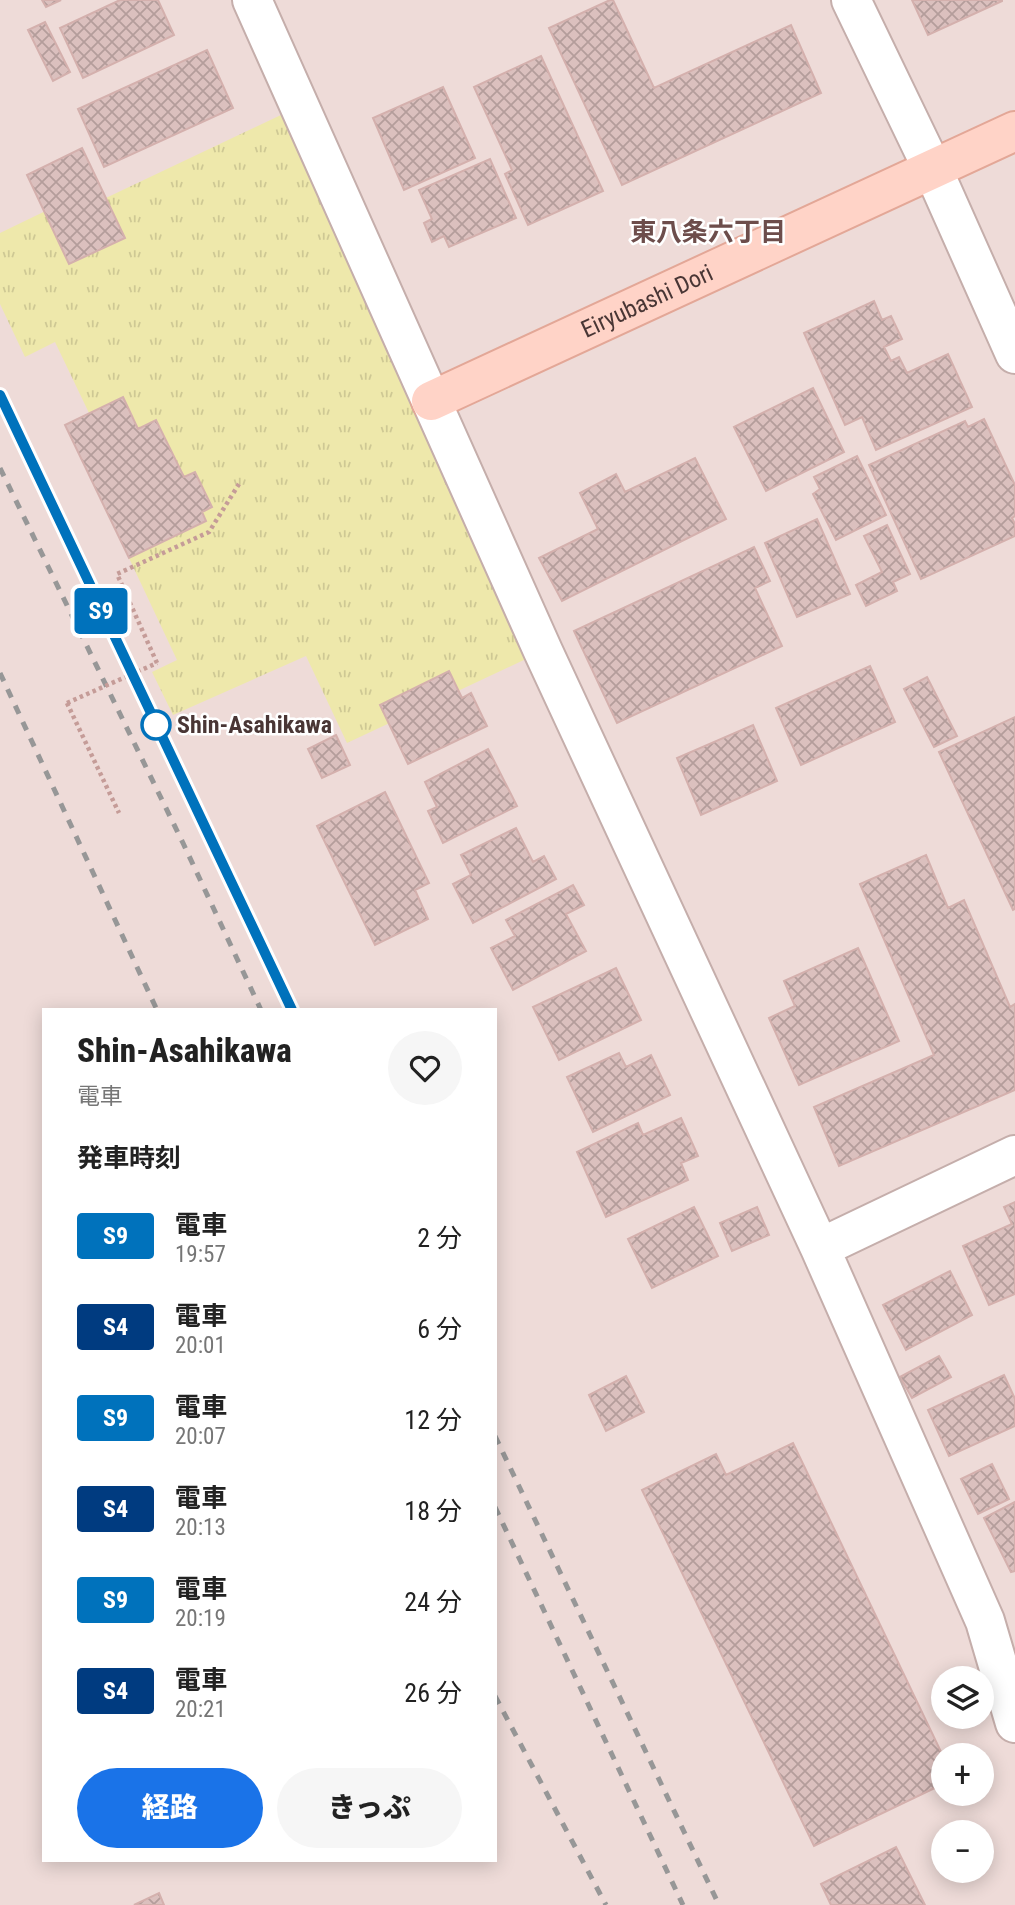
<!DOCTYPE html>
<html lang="ja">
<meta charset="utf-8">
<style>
:root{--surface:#fff;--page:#f6f6f6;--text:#222;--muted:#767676;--accent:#1a73e8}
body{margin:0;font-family:"Roboto Condensed","Noto Sans JP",sans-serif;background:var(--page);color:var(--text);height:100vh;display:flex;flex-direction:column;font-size:26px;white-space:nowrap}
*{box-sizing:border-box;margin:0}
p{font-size:23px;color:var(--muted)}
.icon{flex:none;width:38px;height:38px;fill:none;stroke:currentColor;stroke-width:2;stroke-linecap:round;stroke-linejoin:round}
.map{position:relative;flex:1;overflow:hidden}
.details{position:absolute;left:42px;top:1008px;width:455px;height:854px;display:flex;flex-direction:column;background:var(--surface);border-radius:0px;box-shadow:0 4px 18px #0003}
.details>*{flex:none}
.badge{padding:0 14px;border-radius:5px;font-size:24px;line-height:46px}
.buttons{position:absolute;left:931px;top:1666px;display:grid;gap:14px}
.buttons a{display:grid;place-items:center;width:63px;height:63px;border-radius:50%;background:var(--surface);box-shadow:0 4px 18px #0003;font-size:35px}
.map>.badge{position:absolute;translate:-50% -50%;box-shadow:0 0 0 4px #fff}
h2{padding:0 35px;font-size:26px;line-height:63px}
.round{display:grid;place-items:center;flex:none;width:74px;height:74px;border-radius:37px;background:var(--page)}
.head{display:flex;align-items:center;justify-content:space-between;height:119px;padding:0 35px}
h1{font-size:33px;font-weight:800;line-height:52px}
.primary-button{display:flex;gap:14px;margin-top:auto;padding:14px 35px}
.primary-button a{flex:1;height:80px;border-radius:42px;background:var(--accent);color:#fff;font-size:28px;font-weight:800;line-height:80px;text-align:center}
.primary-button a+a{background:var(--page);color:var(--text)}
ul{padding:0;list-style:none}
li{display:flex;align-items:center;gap:21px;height:91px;padding:0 35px}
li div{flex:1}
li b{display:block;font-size:26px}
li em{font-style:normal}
li .badge{min-width:77px;font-weight:700;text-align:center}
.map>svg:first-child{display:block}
.residential{fill:#eedbd8;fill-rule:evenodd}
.grass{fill:url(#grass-tufts)}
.building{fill:url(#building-cross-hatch);stroke:#d4b0ad;stroke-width:2}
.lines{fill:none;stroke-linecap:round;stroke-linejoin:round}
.street-casing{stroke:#c5aeab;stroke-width:42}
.secondary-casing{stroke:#e3a797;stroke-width:42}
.path{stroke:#c59c98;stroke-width:4.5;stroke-dasharray:3.5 3.5;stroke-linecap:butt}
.street{stroke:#fff;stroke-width:38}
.secondary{stroke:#ffd3c7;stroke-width:38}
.rail{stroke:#979797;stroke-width:5;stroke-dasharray:9 9;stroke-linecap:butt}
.path-bridge{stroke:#c59c98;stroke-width:4.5;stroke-dasharray:3.5 3.5;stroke-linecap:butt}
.line-casing{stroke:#fff;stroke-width:16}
.line{stroke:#0072bc;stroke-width:10}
.stop-dot{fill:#fff;stroke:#0072bc;stroke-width:3.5}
.labels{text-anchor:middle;stroke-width:5;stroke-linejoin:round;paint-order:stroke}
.street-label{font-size:24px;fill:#493635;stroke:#fff}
.stop-label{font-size:24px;font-weight:bold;fill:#493635;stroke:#fff;text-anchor:start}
.neighbourhood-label{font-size:26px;font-weight:bold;fill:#6d4d4b;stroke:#fff}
</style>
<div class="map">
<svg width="1015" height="1905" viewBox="0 0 1015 1905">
<defs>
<pattern id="grass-tufts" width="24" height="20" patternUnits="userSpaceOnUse" patternTransform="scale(1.75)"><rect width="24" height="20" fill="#eee8ab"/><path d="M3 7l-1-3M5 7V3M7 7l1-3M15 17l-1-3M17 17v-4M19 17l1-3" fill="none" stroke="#cec894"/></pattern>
<pattern id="building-cross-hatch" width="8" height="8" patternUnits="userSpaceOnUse" patternTransform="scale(1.75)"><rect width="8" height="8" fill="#dbc0be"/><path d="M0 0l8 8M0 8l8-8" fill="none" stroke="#b49d9b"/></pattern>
</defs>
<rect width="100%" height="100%" fill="#f5e9e7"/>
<!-- residential -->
<path class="residential" d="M0,0h1015v1905h-1015zM44,1010h451v850h-451zM943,1678h39v39h-39zM943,1755h39v39h-39zM943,1832h39v39h-39z"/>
<!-- grass -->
<path class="grass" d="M300,106l243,545 -196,92 -41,-87 -133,59 -21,-43 25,-12 -48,-102 76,-37 -3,-9 10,-6 -16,-33 -12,4 -28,-57 -18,9 -15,-32 -34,16 -34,-71 -30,15 -25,-53v-71l62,-30 8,12z"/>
<!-- building -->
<path class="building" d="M42,0h19l-15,7z
M120,0h38l16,35 -91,43 -23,-50z
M610,0h3l41,88 137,-63 30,68 -199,92 -73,-157z
M912,0h90v1l-74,34z
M45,22l25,50 -17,9 -25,-51z
M207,50l26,58 -129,59 -26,-58z
M541,56l62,135 -75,34 -23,-51 7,-4 -38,-83z
M443,87l32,71 -71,32 -31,-72z
M82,148l43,90 -56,26 -42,-89z
M490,159l26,59 -67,29 -5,-11 -12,6 -8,-19 8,-4 -13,-29z
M874,301l8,19 9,-4 11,23 -18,8 7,14 8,-4 8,16 41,-19 24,53 -96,43 -14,-33 -17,8 -41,-92z
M813,388l31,64 -78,39 -32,-64z
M123,397l15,32 18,-9 28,57 11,-5 17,35 -10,5 4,9 -77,37 -64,-133z
M984,419l31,66v31l-3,2 3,6v12l-94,43 -52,-114 96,-44 3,6z
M857,456l29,59 -50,25 -23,-46 7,-5 -6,-12z
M695,458l31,61 -164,82 -23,-43 59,-29 -18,-36 36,-19 9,18z
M817,519l33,75 -53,23 -32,-74z
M887,525l23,49 -17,8 4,9 -31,15 -10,-21 26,-13 -18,-36z
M754,547l16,34 -15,7 27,58 -165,77 -43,-92z
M870,666l25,56 -94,43 -25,-57z
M449,671l13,27 9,-5 16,33 -79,38 -28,-59z
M927,677l30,59 -23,11 -30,-58z
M1015,717v192l-2,1 -74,-158z
M753,725l24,56 -76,34 -24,-57z
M336,735l14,30 -28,13 -14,-29z
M488,749l29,57 -74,37 -15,-32 9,-4 -12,-25z
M385,792l44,91 -14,7 13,29 -53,26 -58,-119z
M516,828l17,34 11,-6 12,23 -83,44 -20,-39 18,-9 -10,-20z
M926,855l22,53 16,-8 46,107 5,-3v86l-176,76 -25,-59 120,-52 -74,-171z
M573,885l11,20 -18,9 20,37 -73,39 -22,-42 24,-12 -9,-16z
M858,948l41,93 -100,44 -30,-67 26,-12 -11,-25z
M616,968l25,52 -82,40 -26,-53z
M619,1053l7,14 25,-12 19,40 -77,37 -26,-55z
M681,1118l17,38 -17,7 7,17 -82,37 -29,-65 61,-29 5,12z
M1015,1202v92l-26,11 -26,-59 49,-22 -8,-17z
M694,1207l24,49 -66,32 -24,-49z
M757,1207l12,28 -37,16 -12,-28z
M950,1271l22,44 -66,35 -23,-45z
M939,1356l12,21 -39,21 -12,-21z
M1004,1375l11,24v27l-66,30 -21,-46z
M626,1376l18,36 -38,19 -17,-36z
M793,1443l150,313v28l-129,62 -172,-356 74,-36 10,21z
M992,1464l17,35 -31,15 -17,-35z
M1015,1502v69l-4,1 -27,-54z
M896,1847l29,58h-94l-10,-21z
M159,1893l5,12h-30z"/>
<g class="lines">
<defs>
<path id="street" d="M252,0l291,651 277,597 165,373 30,102
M851,0l82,170 82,184
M820,1248l195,-93"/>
<g id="secondary">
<path id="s1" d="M431,401l584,-270"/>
</g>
</defs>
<!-- street casing -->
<use href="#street" class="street-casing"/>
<!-- secondary casing -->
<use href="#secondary" class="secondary-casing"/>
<!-- path -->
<path class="path" d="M157,663l-40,-89 92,-42 30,-48
M67,703l52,110"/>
<!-- street -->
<use href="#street" class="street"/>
<!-- secondary -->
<use href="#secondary" class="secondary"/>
<!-- rail -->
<path class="rail" d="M0,395l292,615
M0,468l183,375 78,167
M0,673l157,337
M495,1436l224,469
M495,1507l188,398
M495,1696l111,209"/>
<!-- path-bridge -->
<path class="path-bridge" d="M67,703l90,-40"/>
</g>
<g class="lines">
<defs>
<path id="line" d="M0,395l292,615"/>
</defs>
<!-- line casing -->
<use href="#line" class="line-casing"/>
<!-- line -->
<use href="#line" class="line"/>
</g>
<!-- markers -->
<circle class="stop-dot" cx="156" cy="725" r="14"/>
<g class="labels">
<!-- street labels -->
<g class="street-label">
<text dy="8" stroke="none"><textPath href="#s1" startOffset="238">Eiryubashi Dori</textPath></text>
</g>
<!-- stop labels -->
<g class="stop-label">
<text x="177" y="733">Shin-Asahikawa</text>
</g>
<!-- neighbourhood labels -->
<g class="neighbourhood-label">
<text x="708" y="241">東八条六丁目</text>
</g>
</g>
</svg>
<div class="buttons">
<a><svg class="icon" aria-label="layers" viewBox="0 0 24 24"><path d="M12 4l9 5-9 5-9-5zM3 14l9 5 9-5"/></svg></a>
<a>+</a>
<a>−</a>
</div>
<b class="badge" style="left:101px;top:611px;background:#0072bc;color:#fff">S9</b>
<section class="details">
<div class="head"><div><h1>Shin-Asahikawa</h1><p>電車</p></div><a class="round"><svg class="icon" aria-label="heart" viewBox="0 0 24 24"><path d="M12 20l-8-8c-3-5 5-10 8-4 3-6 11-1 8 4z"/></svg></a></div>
<h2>発車時刻</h2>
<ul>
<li><span class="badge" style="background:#0072bc;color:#fff">S9</span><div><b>電車</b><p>19:57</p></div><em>2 分</em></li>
<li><span class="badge" style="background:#003b80;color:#fff">S4</span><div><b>電車</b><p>20:01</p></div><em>6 分</em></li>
<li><span class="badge" style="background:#0072bc;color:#fff">S9</span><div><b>電車</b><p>20:07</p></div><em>12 分</em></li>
<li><span class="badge" style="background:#003b80;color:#fff">S4</span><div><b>電車</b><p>20:13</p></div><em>18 分</em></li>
<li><span class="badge" style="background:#0072bc;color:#fff">S9</span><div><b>電車</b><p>20:19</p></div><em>24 分</em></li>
<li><span class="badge" style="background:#003b80;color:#fff">S4</span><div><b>電車</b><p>20:21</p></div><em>26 分</em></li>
</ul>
<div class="primary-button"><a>経路</a><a>きっぷ</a></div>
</section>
</div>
